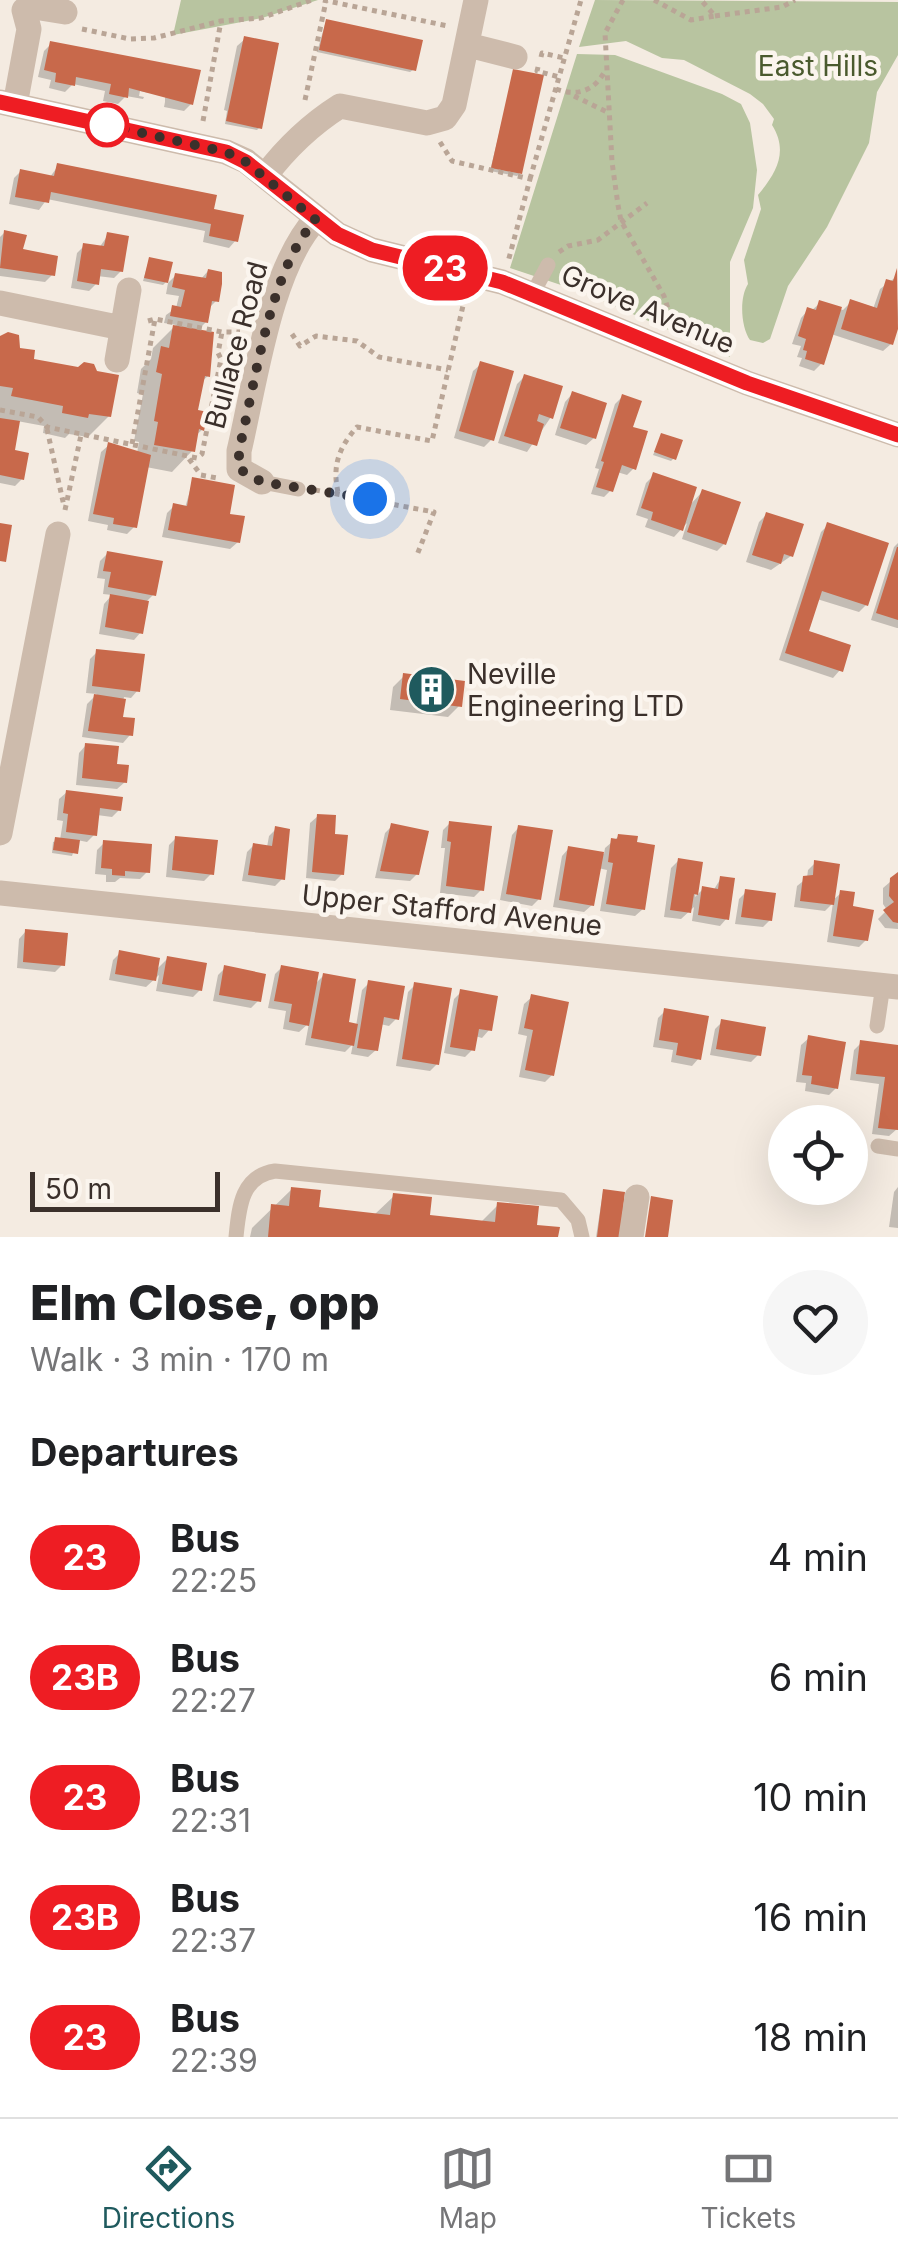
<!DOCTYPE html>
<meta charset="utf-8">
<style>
:root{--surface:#fff;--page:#f6f6f6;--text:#202124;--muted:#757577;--line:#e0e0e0;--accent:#1f5a5e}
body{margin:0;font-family:Inter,sans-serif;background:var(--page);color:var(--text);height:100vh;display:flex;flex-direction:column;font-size:38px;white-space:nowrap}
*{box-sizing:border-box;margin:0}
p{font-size:32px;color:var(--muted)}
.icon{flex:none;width:55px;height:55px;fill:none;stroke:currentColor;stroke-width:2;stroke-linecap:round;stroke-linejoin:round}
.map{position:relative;height:1237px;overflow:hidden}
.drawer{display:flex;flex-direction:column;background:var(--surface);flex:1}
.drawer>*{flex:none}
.badge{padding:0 20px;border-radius:32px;font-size:35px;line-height:65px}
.controls{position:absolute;left:768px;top:1105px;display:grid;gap:20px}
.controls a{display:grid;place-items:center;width:100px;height:100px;border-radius:50%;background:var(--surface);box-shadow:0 10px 40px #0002;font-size:50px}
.scale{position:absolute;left:30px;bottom:25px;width:190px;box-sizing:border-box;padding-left:10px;border:5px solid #3b302b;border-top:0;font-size:28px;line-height:35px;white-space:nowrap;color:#3b302b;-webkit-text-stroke:8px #fbf5ee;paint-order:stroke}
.you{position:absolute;width:50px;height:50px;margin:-25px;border:8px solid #fff;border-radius:50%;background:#1a73e8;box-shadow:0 0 0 15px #1a73e833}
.map>.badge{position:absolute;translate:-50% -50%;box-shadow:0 0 0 5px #fff}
h2{padding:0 30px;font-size:38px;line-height:90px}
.round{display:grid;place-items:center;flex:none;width:105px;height:105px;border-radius:52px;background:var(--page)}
.headline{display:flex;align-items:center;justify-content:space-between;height:170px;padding:0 30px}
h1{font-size:48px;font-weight:800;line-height:75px}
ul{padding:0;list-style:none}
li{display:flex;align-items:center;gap:30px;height:120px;padding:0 30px}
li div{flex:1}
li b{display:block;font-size:38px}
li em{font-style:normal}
li .badge{min-width:110px;font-weight:700;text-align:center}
.menu{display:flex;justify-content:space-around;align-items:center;height:140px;border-top:2px solid var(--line);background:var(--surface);font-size:28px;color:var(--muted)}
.menu a{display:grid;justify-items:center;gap:5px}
.menu .current{color:var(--accent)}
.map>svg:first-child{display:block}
.green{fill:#b8c4a0}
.shadow{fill:#0003}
.building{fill:#c8694b}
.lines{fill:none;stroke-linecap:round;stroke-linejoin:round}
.path{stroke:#b9a596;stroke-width:5;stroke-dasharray:5 5;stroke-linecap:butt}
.service{stroke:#cdbbac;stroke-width:15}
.minor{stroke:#cdbbac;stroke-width:25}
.line-casing{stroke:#fff;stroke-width:22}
.line{stroke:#ee1d23;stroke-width:15}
.walk{stroke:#3b302b;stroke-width:10;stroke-dasharray:0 18}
.stop-dot{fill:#fff;stroke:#ee1d23;stroke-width:5}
.labels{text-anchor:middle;stroke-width:9;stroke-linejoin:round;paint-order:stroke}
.park-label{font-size:28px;fill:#4a5a2e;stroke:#fbf5ee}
.street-label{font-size:28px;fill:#3b302b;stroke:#fbf5ee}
.poi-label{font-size:28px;fill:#3b302b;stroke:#fbf5ee;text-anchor:start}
</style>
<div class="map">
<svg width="898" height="1237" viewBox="0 0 898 1237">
<rect width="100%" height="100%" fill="#f4ebe1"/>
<!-- green -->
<path class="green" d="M181,0h137l-56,18 -89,17z
M595,0l303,2v53l-21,37 -8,51 -42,84 -39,59 -18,53 -7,4 -13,-3c-9,-13 -11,-42 -2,-56l-4,-24 17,-51 -3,-14c18,-22 31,-43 14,-70l2,-6 -11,-15 -13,-10 -66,-34 -22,-2 -36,-17 -47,6z
M577,54l38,1 107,39 19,10 9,19 7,47 -4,38 -23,54v95l-145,-64 -75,-25z"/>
<!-- shadow -->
<path class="shadow" d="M326,21l87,49 -3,2 -93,-20z
M245,39l15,88 -3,3 -32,-6 2,-13 -3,-1 13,-64z
M51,44l140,60 -7,7 -20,-4 1,-5 -15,-3 15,3v-5l-13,-7 -3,3 -9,-2 -1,5 5,1 -1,2 -17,-3 -8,8 -15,-3 2,-10 -32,-7 -8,8 -16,-4 2,-8 -13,-3 6,-26z
M514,72l6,101 -3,3 -27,-5z
M58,166l153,44 25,30 -7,8 -26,-6 2,-11 -158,-32 -8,11 -30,-6 5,-26 7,-7 29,6z
M4,233l16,18 32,24 -7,7 -45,-6v-39z
M108,235l13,36 -7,7 -17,-2 -1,8 -7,7 -18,-3 6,-35 7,-7 15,2z
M149,260l17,22 -3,3 -20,-4z
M208,271l9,29 -9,9 -2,13 -10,10 12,44 -7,6 -5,30 6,18 -7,6 -3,15 -20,21 -26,-5 -12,60 -7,7 -20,-4 1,-5 -20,-4 13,-69 8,-7 28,8 2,-11 -5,-1 9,-47 -6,-1 4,-24 10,-10 2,-11 23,-23 -12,-2 2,-8 10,-7 3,-12 -13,-2 2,-11 8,-8 24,5z
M896,277l2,42 -7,25 -8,7 -52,-17 -10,30 -7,7 -15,-5 3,-8 -5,-1 4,-11 -9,-2 9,-26 7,-8 3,1 9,-8 23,7 8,-8 22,7 7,-20z
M0,339l109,77 -21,21 -19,-3 -4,4 -22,-5 1,-7 -27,-5 -5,31 10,27 -7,7 -15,-3z
M481,364l10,76 -7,7 -30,-9 19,-67z
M524,377l27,40 -24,35 -29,-9 19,-59z
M572,394l22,44 -8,7 -31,-10 10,-33z
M622,397l8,31 4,40 -7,7 -10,-3 -6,18 -7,7 -13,-3 8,-25 -4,-1 20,-64z
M662,435l12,23 -3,3 -18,-6z
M654,475l35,31 13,-14 22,52 -7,7 -35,-12 5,-16 -13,14 -29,-10 3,-8 -12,-4 10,-32z
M193,480l34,35 11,27 -8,7 -68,-12 5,-24 7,-7 11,2z
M767,514l24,42 -20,14 -25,-8 13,-40z
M828,525l38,80 -7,7 -42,-13 -11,34 34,37 -7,8 -54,-18 42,-128z
M898,543v85h-1l-26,-8 23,-73z
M108,553l46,41 -8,8 -5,30 -7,8 -35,-6 5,-30 8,-9 -9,-1 2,-15 -8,-1 3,-17z
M97,652l41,38 -7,8 -7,-1 -4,22 10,16 -7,8 -41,-6 5,-33 10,-10 -11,-1 4,-34z
M404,676l55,30 -11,11 -58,-7 3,-23z
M86,745l29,21 10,16 -8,7 -41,-4 3,-32z
M67,792l52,18 -7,7 -15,-2 -2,19 -8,8 -10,-2 -5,16 -20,-3 1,-11 7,-2 3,-19 -6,-1 2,-21z
M318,816l14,21 10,37 -7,7 -29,-3 4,-55z
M450,823l31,67 -7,7 -34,-4 5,-45h-4l2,-18z
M392,826l25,48 -7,7 -35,-3 10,-45z
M519,827l20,72 -7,7 -32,-6 12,-65z
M276,829l6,50 -7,7 -33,-5 5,-29 7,-7 13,2 2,-11z
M619,836l24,73 -8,7 -35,-5 7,-41 -9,-2 -6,37 -8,7 -31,-5 9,-51 7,-8 35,6 1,-6z
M176,838l35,36 -7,7 -38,-4 3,-32z
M104,843l43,29 -7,7 -20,-1 -5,4h-9v-7l-11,-1 2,-24z
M678,861l22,3 -5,33 8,-8 10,2 8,-13 6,40 -7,8 -28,-5 2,-14 -13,12 -17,-2 7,-49z
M815,863l17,38 9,-8 9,15 16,32 -7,7 -32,-5 6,-39 -8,8 -31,-4 3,-21 10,-8 1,-8z
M897,876l1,53 -13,-1 -7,-9 9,-9 -4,-6v-16z
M746,892l24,28 -7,7 -28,-3 4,-25z
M26,931l36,34 -7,7 -38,-4 2,-29z
M120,953l35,18 12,-12 33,31 -7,7 -37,-6 3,-16 -13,12 -37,-7 4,-20z
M282,967l32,18 9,-9 23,48 10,2 6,-36 7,-7 28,35 -8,8 -9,-2 -4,26 -8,7 -17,-3 2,-10 -8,8 -40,-7 4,-22 -10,9 -16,-3 3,-18 -18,-3 7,-34z
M225,968l33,33 -7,7 -38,-7 5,-26z
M415,985l22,79 -7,7 -34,-5 12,-74z
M461,992l28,38 -7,8 -7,-2 -3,14 -7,7 -21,-4 10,-54z
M532,997l20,78 -7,7 -26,-5 8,-41 -9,-2 6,-30z
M665,1011l34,47 -7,8 -21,-4 2,-12 -20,-3 5,-29z
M722,1022l36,33 -7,7 -41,-7 5,-26z
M809,1038l27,50 -7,7 -24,-4 1,-8 -10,-1 5,-37z
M861,1043l37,5v71l-1,10 -8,7 -17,-2 7,-50 -29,-4 4,-30z
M898,1187v41l-9,-1 5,-35z
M292,1189l24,20 58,6 20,-19 33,21 53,6 18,-18 58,32h-306l2,-9z
M603,1192l14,45h-21z"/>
<!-- building -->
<path class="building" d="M326,19l97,21 -7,31 -97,-21z
M244,36l35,7 -17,86 -36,-8z
M50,41l151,29 -8,35 -64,-17 -1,10 -19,-4 2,-10 -35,-7 -1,9 -20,-4 1,-9 -12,-3z
M513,69l31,6 -22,99 -31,-6z
M57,163l160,32 -3,14 30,6 -6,27 -29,-6 2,-12 -160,-32 -2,11 -34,-6 5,-28 34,7z
M4,230l23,5 -4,14 35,7 -3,20 -55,-8z
M107,232l22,4 -6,36 -22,-3 -2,16 -22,-4 6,-38 21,3z
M149,257l24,5 -5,21 -24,-5z
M897,268l1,61 -5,16 -52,-16 9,-30 27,9 9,-29 7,2z
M208,269l14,3v12l-3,18 -7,-1 -4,22 -38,-7 2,-11 9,2 4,-17 -13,-3 3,-14 31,5z
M819,300l23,7 -18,58 -19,-6 2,-8 -4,-1 3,-11 -8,-3 9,-29 9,3z
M173,325l41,7 -4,45 -5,-1 -7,34 10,2 -4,19 -5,-2 -4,23 -41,-7 4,-23 -4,-1 8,-47 -6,-2 5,-26 8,2z
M8,332l11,3 1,13 15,2 -1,9 44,8 6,-5 10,2 3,7 22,4 -8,42 -22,-3 -1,4 -26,-5 1,-7 -52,-10 2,-8 -13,-2v-50z
M480,361l34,10 -20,70 -35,-10z
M524,374l39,12 -10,33 -14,-5 -2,7 7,3 -7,22 -33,-10z
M572,391l35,12 -11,36 -36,-11z
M622,394l20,7 -9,26 15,4 -12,39 -14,-5 -9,27 -17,-5 8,-25 -3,-1z
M0,418l20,3 -5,29 14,3 -5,27 -24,-5z
M661,433l22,7 -7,20 -22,-8z
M108,442l43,13 -14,73 -24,-4 1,-6 -21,-4z
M653,472l44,15 -14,44 -32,-11 2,-8 -12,-4z
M192,477l43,8 -5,29 15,2 -5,27 -72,-13 5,-27 14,3z
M702,489l39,13 -15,43 -39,-13z
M766,512l38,12 -11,33 -9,-3 -3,10 -29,-9z
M827,522l62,21 -21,63 -46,-15 -13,40 42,14 -8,27 -58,-19z
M0,523l12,2 -6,37 -6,-1z
M897,547h1v73l-22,-7z
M107,551l56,10 -7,35 -48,-9 3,-15 -8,-1z
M110,594l39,7 -6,33 -38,-7z
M96,649l49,5 -5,38 -48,-6z
M403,673l62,8 -3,26 -62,-8z
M94,694l32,5 -3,18 12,1 -2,18 -45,-5z
M85,743l34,3 -2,18 12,1 -2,18 -45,-5z
M66,790l57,7 -2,14 -21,-3 -3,28 -31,-4 2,-18 -5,-1z
M317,814l19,1 -1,19 13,1 -4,40 -32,-3z
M449,821l43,5 -8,65 -38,-5 5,-44 -4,-1z
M391,823l38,8 -10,44 -39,-4z
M518,825l35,5 -12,70 -35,-6z
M275,826l15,3 -5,51 -37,-5 5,-32 19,3z
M618,834l20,2 -1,6 18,3 -10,65 -39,-6 7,-41 -5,-1 3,-24 6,1z
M175,836l43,4 -4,35 -42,-5z
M55,837l25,3 -2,14 -25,-4z
M103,840l49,4 -2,29 -25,-2v5l-13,-1v-6l-11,-1z
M568,846l36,6 -10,54 -35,-6z
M678,858l25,4 -5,33 -4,-1 -3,19 -21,-3z
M814,860l26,4 -6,41 -34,-4 3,-25 10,-1z
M898,872v51l-5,-1 -10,-12 11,-8 -5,-6 1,-18z
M720,876l15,2 -6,42 -31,-5 4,-29 16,3z
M745,889l31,4 -4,28 -31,-4z
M840,890l15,2 -2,14 21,4 -6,31 -35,-5z
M25,929l43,4 -3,33 -42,-4z
M119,950l41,8 -4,23 -41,-7z
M167,956l40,7 -5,28 -40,-7z
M224,965l42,9 -5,28 -42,-7z
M281,965l38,7 -10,54 -20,-4 3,-18 -18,-3z
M323,973l33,6 -7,43 9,2 -4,22 -43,-8z
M368,980l37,6 -6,34 -15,-3 -6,34 -21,-3z
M414,982l38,6 -13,77 -37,-6z
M460,989l38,7 -6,35 -13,-2 -4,22 -25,-4z
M531,994l38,8 -15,74 -29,-6 8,-40 -9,-2z
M664,1008l45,8 -8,44 -25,-5 2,-12 -19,-3z
M721,1019l45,8 -5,29 -45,-7z
M808,1035l38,7 -8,47 -27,-5 1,-8 -10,-1z
M860,1040l38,5v85l-20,-2 7,-51 -29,-3z
M291,1187l30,3 -2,17 71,8 3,-22 39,4 -2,18 65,7 2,-20 42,4 -2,19 23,2 -2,10h-290l3,-33 18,2z
M603,1189l22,3 -5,45h-23z
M651,1196l22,4 -5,37h-23z"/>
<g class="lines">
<!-- path -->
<path class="path" d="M323,0l125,26
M623,0l-18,33 7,129 6,43 3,16 43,75 10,32
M654,0l37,20 24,-4 -14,-16
M715,16l67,-9 13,-7
M82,29l48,10 24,-1 67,-17 40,-3 51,-18
M541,57l1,-4 22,5
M538,67l-1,4 22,6
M556,89c22,8 39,2 50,-20
M574,96l35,17
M305,100l21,-99
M203,121l18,-100
M440,142l12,19 78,18 -22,83
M530,179l51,-179
M559,252l9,-6 30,-6 49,-37
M148,321l7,-2 67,13h18
M292,334l8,12 16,-10 41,5 22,16 69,13
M0,410l38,7 9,10 150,31 5,-4 19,-95 -3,-6 4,-21
M47,429l17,77
M132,444l23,-125
M189,459l12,16 16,3
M315,490l119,22 -17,43
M338,492c-6,-26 1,-45 19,-65l75,14 33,-144
M65,510l16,-75"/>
<!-- service -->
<path class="service" d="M533,293l15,-28
M262,482l36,7
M877,1026l6,-41
M878,1146l20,3
M236,1237c3,-29 5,-61 39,-66l286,29 17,20 4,17"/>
<!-- minor -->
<path class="minor" d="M468,45l47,12
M0,102l226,50 20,9 91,73 35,16 130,32 245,101 151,52
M15,105l14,-76 -5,-19 10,-3 31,5
M265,176c22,-29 45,-51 75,-70l87,17 18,-5 9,-13 22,-105
M0,303l122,25
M117,360l12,-70
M262,482l-23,-13v-18c16,-67 31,-183 77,-232
M0,833l58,-299
M0,893l898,94
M631,1237l6,-40"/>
</g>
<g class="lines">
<defs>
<path id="line" d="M0,102l226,50 20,10 91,72 35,16 130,32 245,101 151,52"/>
</defs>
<!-- line casing -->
<use href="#line" class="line-casing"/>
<!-- line -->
<use href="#line" class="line"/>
<!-- walk -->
<path class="walk" d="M107,125l119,27 20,10 70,58c-46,47 -61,165 -77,230v19l23,13 108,17"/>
</g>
<!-- icons -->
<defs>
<symbol id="building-disc" viewBox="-11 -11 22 22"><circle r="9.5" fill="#1f5a5e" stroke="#fbf5ee"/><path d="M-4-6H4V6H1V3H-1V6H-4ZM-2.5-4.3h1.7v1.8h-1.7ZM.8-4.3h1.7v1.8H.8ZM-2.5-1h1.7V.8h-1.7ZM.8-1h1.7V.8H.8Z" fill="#fff"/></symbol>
</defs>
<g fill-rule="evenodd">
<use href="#building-disc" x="404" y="662" width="55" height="55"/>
</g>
<!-- markers -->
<circle class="stop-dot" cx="107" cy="125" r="20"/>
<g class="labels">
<!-- park labels -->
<g class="park-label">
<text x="818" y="76">East Hills</text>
</g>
<!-- street labels -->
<g class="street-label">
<text transform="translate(648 309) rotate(23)" y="10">Grove Avenue</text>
<text transform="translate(236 345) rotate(-75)" y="10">Bullace Road</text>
<text transform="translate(452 910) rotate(6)" y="10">Upper Stafford Avenue</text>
</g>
<!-- poi labels -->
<g class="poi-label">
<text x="467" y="684">Neville<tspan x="467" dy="32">Engineering LTD</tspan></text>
</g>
</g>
</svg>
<div class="controls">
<a><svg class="icon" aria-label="locate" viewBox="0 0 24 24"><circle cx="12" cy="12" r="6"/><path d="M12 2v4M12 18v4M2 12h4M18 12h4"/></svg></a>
</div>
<div class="scale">50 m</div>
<div class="you" style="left:370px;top:499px"></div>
<b class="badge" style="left:445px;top:268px;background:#ee1d23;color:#fff">23</b>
</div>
<section class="drawer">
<div class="headline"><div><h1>Elm Close, opp</h1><p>Walk · 3 min · 170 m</p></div><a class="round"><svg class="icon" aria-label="heart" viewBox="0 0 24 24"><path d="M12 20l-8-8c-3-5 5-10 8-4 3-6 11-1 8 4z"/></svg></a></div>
<h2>Departures</h2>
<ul>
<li><span class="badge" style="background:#ee1d23;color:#fff">23</span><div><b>Bus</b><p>22:25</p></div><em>4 min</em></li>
<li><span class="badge" style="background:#ee1d23;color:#fff">23B</span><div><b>Bus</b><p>22:27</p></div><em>6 min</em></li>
<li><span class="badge" style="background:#ee1d23;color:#fff">23</span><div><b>Bus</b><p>22:31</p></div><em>10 min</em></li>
<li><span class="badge" style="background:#ee1d23;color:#fff">23B</span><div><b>Bus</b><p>22:37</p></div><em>16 min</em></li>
<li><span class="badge" style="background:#ee1d23;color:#fff">23</span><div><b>Bus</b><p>22:39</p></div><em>18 min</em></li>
</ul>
</section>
<nav class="menu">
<a class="current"><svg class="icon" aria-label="directions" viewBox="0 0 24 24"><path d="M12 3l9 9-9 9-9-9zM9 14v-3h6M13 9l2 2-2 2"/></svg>Directions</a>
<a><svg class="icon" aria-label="map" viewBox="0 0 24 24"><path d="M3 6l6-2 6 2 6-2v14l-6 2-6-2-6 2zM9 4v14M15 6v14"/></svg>Map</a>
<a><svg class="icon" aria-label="tickets" viewBox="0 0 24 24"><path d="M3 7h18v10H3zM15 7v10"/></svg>Tickets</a>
</nav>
